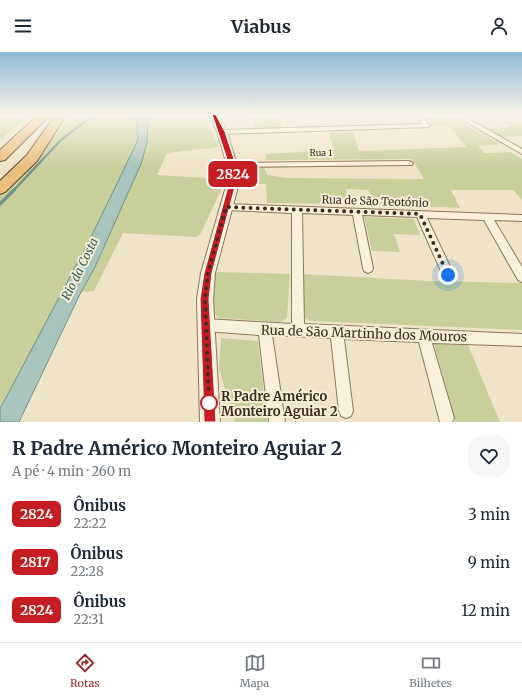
<!DOCTYPE html>
<html lang="pt">
<meta charset="utf-8">
<style>
:root{--surface:#fff;--page:#f6f6f7;--text:#1f2937;--muted:#747a83;--line:#e0e1e3;--accent:#9e2a2b}
body{margin:0;font-family:Merriweather,serif;background:var(--page);color:var(--text);height:100vh;display:flex;flex-direction:column;font-size:15px;white-space:nowrap}
*{box-sizing:border-box;margin:0}
p{font-size:13px;color:var(--muted)}
.icon{flex:none;width:22px;height:22px;fill:none;stroke:currentColor;stroke-width:2;stroke-linecap:round;stroke-linejoin:round}
.map{position:relative;height:370px;overflow:hidden}
.panel{display:flex;flex-direction:column;background:var(--surface);flex:1}
.panel>*{flex:none}
.badge{padding:0 8px;border-radius:6px;font-size:14px;line-height:26px}
.you{position:absolute;width:20px;height:20px;margin:-10px;border:3px solid #fff;border-radius:50%;background:#1a73e8;box-shadow:0 0 0 6px #1a73e833}
.map>.badge{position:absolute;translate:-50% -50%;box-shadow:0 0 0 2px #fff}
.round{display:grid;place-items:center;flex:none;width:42px;height:42px;border-radius:16px;background:var(--page)}
.headline{display:flex;align-items:center;justify-content:space-between;height:68px;padding:0 12px}
h1{font-size:19px;font-weight:700;line-height:30px}
ul{padding:0;list-style:none}
li{display:flex;align-items:center;gap:12px;height:48px;padding:0 12px}
li div{flex:1}
li b{display:block;font-size:15px}
li em{font-style:normal}
li .badge{min-width:44px;font-weight:700;text-align:center}
header{display:flex;justify-content:space-between;align-items:center;height:52px;padding:0 12px;background:var(--surface);font-size:18px;font-weight:700}
.menu{display:flex;justify-content:space-around;align-items:center;height:56px;border-top:1px solid var(--line);background:var(--surface);font-size:11px;color:var(--muted)}
.menu a{display:grid;justify-items:center;gap:2px}
.menu .current{color:var(--accent)}
.map>svg:first-child{display:block}
.green{fill:#c9cf9b}
.water{fill:#a9c4bc;stroke:#6f938a}
.lines{fill:none;stroke-linecap:round;stroke-linejoin:round}
.stream-far1{stroke:#6f938a;stroke-width:2.5}
.stream{stroke:#6f938a;stroke-width:3.5}
.minor-casing{stroke:#8d765c;stroke-width:2}
.tertiary-casing{stroke:#8d765c;stroke-width:2}
.trunk-casing{stroke:#5b4430;stroke-width:2}
.minor{fill:#faf1dc;fill-rule:evenodd}
.tertiary{fill:#faf1dc;fill-rule:evenodd}
.trunk{fill:#eabe7c;fill-rule:evenodd}
.line{fill:#c61d23;stroke:#fff}
.walk{stroke:#3d2e20;stroke-width:4;stroke-dasharray:0 7.2}
.stop-dot{fill:#fff;stroke:#c61d23;stroke-width:2}
.labels{text-anchor:middle;stroke-width:4;stroke-linejoin:round;paint-order:stroke}
.far-street-label{font-size:9px;fill:#3d2e20;stroke:#f7eed8}
.street-label{font-size:11px;fill:#3d2e20;stroke:#f7eed8}
.water-label{font-size:12px;font-style:italic;fill:#2f5d5a;stroke:#f7eed8}
.near-street-label{font-size:13px;fill:#3d2e20;stroke:#f7eed8}
.near-stop-label{font-size:13px;font-weight:bold;fill:#3d2e20;stroke:#f7eed8;text-anchor:start}
</style>
<header><svg class="icon" aria-label="menu" viewBox="0 0 24 24"><path d="M4 6h16M4 12h16M4 18h16"/></svg>Viabus<svg class="icon" aria-label="person" viewBox="0 0 24 24"><circle cx="12" cy="8" r="4"/><path d="M4 21q1-7 8-7t8 7"/></svg></header>
<div class="map">
<svg width="522" height="370" viewBox="0 0 522 370">
<rect width="100%" height="100%" fill="#f0e4c8"/>
<!-- green -->
<path class="green" d="M0,63h29l-29,25z
M72,63h17l-9,6 5,2 11,-8h34l6,7 2,18 8,3 2,-23 -3,-5h24l1,4 34,-4 15,32 -52,6 -10,22 69,4 -25,54 -5,4 -73,-4 -29,58 -13,1 14,-25 46,-103h-15l-36,75 -90,170v-214l48,-51z
M249,63l33,1 -1,12 -26,1 -1,-9h-4z
M421,63h28l51,29 -22,2 7,7 25,-1 12,7v41l-9,-10h-62l9,18 -84,-4 -8,-14 -22,-1 1,15 -80,-1 -1,-19h-26l1,-16 23,-1 3,8 20,3 137,1 -12,-20 -146,1v-6l68,-4 -5,-17 24,-1 6,19 108,-4 -18,-20h-20z
M503,70h19v14l-20,1 -16,-8 24,-2z
M364,165l50,2 6,16 -26,-1 6,18 -28,-1z
M215,220l75,2 -3,44 -7,4 -61,-4 -6,-5z
M302,222l127,7 93,2v47l-211,-9 -6,-3z
M221,286l37,3 9,81h-32l-16,-53z
M434,292l34,1 32,77h-45z"/>
<!-- water -->
<path class="water" d="M130,63h15l3,5 -1,23 -6,21 -46,103 -14,25 -62,130h-19v-13l90,-170 48,-99 -2,-18z"/>
<g class="lines">
<!-- stream-far1 -->
<path class="stream-far1" d="M13,139l48,-51 32,-25"/>
<!-- stream -->
<path class="stream" d="M0,152l14,-14"/>
<defs>
<path id="minor" d="M415,63h6l9,11 -1,1 -207,7 -4,-2 4,-2 200,-6z
M454,63h8l60,34v5z
M409,109l4,2 -1,2 -180,2 -4,-2 4,-2z
M226,152l296,11v6l-28,-1 28,47v15l-4,-2 -34,-60 -57,-2 27,57 -2,3 -4,2 -4,-2 -27,-61 -55,-2 11,53 -1,3 -4,2 -4,-2 -1,-3 -10,-53 -51,-2 2,111 218,10v12l-90,-3 22,75 -2,4h-12l-21,-80 -75,-3 9,72 -2,5 -5,2 -5,-2 -2,-5 -8,-73 -59,-3 13,87h-16l-10,-87 -54,-4 -4,-2 -2,-4 2,-4 4,-2 87,5v-111l-66,-3 -5,-3z"/>
<path id="tertiary" d="M210,63h8l9,17 10,33 2,18 -24,90 -2,26 7,123h-20l-3,-123 4,-26 26,-90v-18l-10,-33z"/>
<path id="trunk" d="M38,63h12l-45,45 -5,1v-11z
M57,65l4,1 2,2 -26,41 -32,31 -5,2v-13l27,-26 26,-37z"/>
</defs>
<!-- minor casing -->
<use href="#minor" class="minor-casing"/>
<!-- tertiary casing -->
<use href="#tertiary" class="tertiary-casing"/>
<!-- trunk casing -->
<use href="#trunk" class="trunk-casing"/>
<!-- minor -->
<use href="#minor" class="minor"/>
<!-- tertiary -->
<use href="#tertiary" class="tertiary"/>
<!-- trunk -->
<use href="#trunk" class="trunk"/>
</g>
<!-- sky -->
<linearGradient id="sky" x2="0" y2="1"><stop stop-color="#8fbad6"/><stop offset="0.55" stop-color="#f8f3e6"/><stop offset="1" stop-color="#f8f3e6" stop-opacity="0"/></linearGradient>
<rect width="522" height="115" fill="url(#sky)"/>
<!-- line -->
<path class="line" d="M212,62l4,1 9,17 11,33v18l-24,90 -3,26 7,123h-12l-4,-123 4,-26 25,-90v-18z"/>
<g class="lines">
<!-- walk -->
<path class="walk" d="M209,351l-4,-104 3,-26 18,-66 194,7 28,61"/>
</g>
<!-- markers -->
<circle class="stop-dot" cx="209" cy="351" r="8"/>
<g class="labels">
<!-- far-street labels -->
<g class="far-street-label">
<text x="321" y="104">Rua 1</text>
</g>
<!-- street labels -->
<g class="street-label">
<text transform="translate(375 149) rotate(2)" y="4">Rua de São Teotónio</text>
</g>
<!-- water labels -->
<g class="water-label">
<text transform="translate(80 217) rotate(-64)" y="4">Rio da Costa</text>
</g>
<!-- near-street labels -->
<g class="near-street-label">
<text transform="translate(364 281) rotate(2)" y="5">Rua de São Martinho dos Mouros</text>
</g>
<!-- near-stop labels -->
<g class="near-stop-label">
<text x="221" y="349">R Padre Américo<tspan x="221" dy="15">Monteiro Aguiar 2</tspan></text>
</g>
</g>
</svg>
<div class="you" style="left:448px;top:223px"></div>
<b class="badge" style="left:233px;top:122px;background:#c61d23;color:#fff">2824</b>
</div>
<section class="panel">
<div class="headline"><div><h1>R Padre Américo Monteiro Aguiar 2</h1><p>A pé · 4 min · 260 m</p></div><a class="round"><svg class="icon" aria-label="heart" viewBox="0 0 24 24"><path d="M12 20l-8-8c-3-5 5-10 8-4 3-6 11-1 8 4z"/></svg></a></div>
<ul>
<li><span class="badge" style="background:#c61d23;color:#fff">2824</span><div><b>Ônibus</b><p>22:22</p></div><em>3 min</em></li>
<li><span class="badge" style="background:#c61d23;color:#fff">2817</span><div><b>Ônibus</b><p>22:28</p></div><em>9 min</em></li>
<li><span class="badge" style="background:#c61d23;color:#fff">2824</span><div><b>Ônibus</b><p>22:31</p></div><em>12 min</em></li>
</ul>
</section>
<nav class="menu">
<a class="current"><svg class="icon" aria-label="directions" viewBox="0 0 24 24"><path d="M12 3l9 9-9 9-9-9zM9 14v-3h6M13 9l2 2-2 2"/></svg>Rotas</a>
<a><svg class="icon" aria-label="map" viewBox="0 0 24 24"><path d="M3 6l6-2 6 2 6-2v14l-6 2-6-2-6 2zM9 4v14M15 6v14"/></svg>Mapa</a>
<a><svg class="icon" aria-label="tickets" viewBox="0 0 24 24"><path d="M3 7h18v10H3zM15 7v10"/></svg>Bilhetes</a>
</nav>
